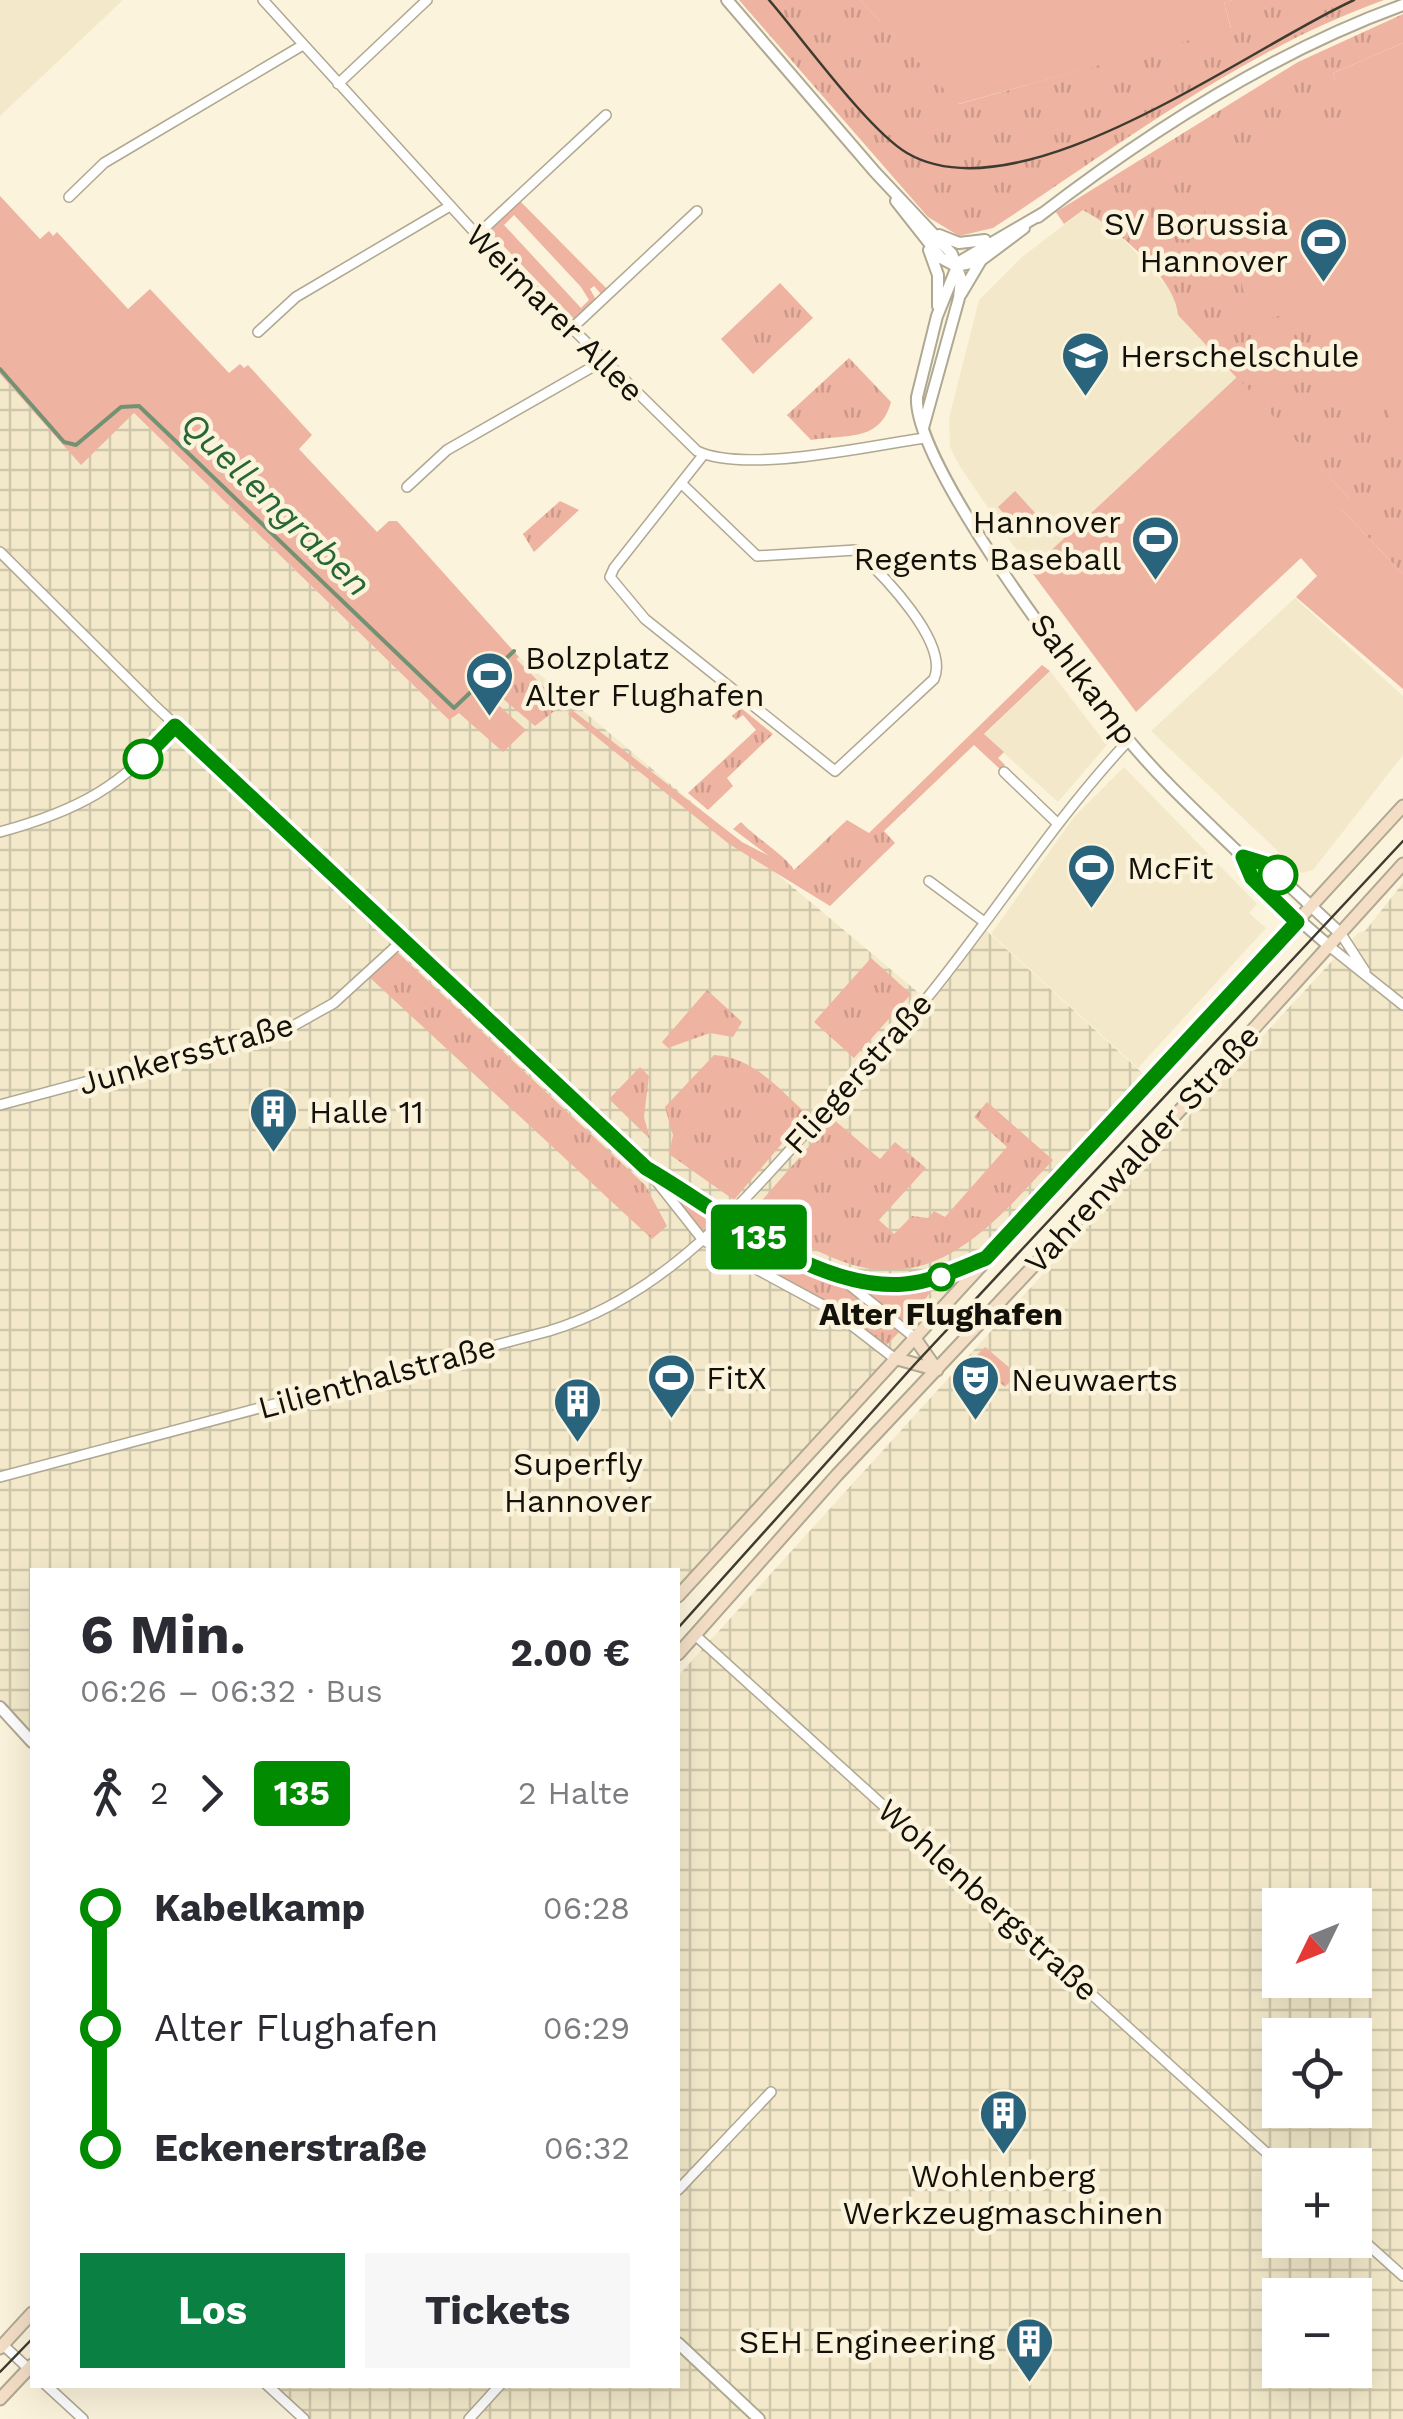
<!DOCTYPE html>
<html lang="de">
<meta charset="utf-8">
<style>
:root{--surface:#fff;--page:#f7f7f7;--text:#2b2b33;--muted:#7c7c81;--accent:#0b8043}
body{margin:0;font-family:"Work Sans",sans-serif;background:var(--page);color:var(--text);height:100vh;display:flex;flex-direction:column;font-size:38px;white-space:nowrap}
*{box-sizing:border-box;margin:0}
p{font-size:32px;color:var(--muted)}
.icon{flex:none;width:55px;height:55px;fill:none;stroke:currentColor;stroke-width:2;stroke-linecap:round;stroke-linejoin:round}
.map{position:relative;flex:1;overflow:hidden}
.details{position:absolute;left:30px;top:1568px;width:650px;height:820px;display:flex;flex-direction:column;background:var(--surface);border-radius:0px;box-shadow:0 10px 40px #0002}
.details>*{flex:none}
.badge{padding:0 20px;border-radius:8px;font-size:35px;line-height:65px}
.needle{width:65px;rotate:227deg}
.fabs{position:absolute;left:1262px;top:1888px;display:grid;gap:20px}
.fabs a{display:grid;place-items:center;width:110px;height:110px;border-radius:0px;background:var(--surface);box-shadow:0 10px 40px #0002;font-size:50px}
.map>.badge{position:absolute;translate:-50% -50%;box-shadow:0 0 0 5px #fff}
.legs{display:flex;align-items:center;gap:15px;height:110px;padding:0 50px;font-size:32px}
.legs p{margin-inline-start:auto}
.head{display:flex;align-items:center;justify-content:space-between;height:170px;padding:0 50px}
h1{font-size:55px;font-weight:700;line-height:75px}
.cta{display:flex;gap:20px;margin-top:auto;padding:20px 50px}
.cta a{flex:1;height:115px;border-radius:0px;background:var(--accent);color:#fff;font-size:40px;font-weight:700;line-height:115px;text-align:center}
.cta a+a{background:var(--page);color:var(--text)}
ul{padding:0 50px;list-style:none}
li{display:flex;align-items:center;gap:35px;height:120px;font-size:38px}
li i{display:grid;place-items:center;width:15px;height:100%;margin:0 12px;background:currentColor}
li i::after{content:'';width:25px;height:25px;margin:-12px;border:8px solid;border-radius:50%;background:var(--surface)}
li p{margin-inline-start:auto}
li:first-child i{background:linear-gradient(#0000 50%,currentColor 0)}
li:last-child i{background:linear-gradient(currentColor 50%,#0000 0)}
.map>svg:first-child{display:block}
.built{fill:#f3e9ca}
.industrial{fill:url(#industrial-grid);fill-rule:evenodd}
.grass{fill:url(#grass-tufts)}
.garden{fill:#eeb3a1;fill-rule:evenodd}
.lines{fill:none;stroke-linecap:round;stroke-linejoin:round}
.stream{stroke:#739273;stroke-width:4}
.minor-casing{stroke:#afa892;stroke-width:12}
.tertiary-casing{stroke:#afa892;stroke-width:14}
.secondary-casing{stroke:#afa892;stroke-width:15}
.minor{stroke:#fff;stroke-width:9}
.tertiary{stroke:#fff;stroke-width:10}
.secondary{stroke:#f4dec6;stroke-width:11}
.tram{stroke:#3e3b30;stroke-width:2.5}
.line-1-casing{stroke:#fff;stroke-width:22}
.line-1{stroke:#008b00;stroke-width:15}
.stop-1-dot{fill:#fff;stroke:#008b00;stroke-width:5}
.labels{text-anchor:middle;stroke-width:9;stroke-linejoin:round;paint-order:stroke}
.poi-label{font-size:32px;fill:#131109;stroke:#fbf3db;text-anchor:start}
.street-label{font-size:32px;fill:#131109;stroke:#fbf3db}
.stop-label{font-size:32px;font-weight:bold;fill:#131109;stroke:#fbf3db}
.water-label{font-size:35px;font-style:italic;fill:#276733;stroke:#fbf3db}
</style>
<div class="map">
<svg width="1403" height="2419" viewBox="0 0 1403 2419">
<defs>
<pattern id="industrial-grid" width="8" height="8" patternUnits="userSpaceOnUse" patternTransform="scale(2.5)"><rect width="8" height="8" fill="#f3e9ca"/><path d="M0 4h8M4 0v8" fill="none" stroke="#cfc7ac"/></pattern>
<pattern id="grass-tufts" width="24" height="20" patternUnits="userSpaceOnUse" patternTransform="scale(2.5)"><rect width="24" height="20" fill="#eeb3a1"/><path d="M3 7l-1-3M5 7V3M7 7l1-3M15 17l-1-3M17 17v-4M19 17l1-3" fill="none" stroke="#cb9989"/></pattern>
</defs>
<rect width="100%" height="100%" fill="#fbf3db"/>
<!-- built -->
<path class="built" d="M0,0h123l-123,116z
M1083,210l27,15 67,72 2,18 58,62 -207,193 -71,-105 -9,-18 -1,-29 30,-118 42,-42z
M1295,598l108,98v59l-90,115 -12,3 -150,-142z
M1050,671l57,74 -49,57 -74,-67z
M1124,767l133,137 -8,9 17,15 -128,140 -147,-134 83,-117z"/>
<!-- industrial -->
<path class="industrial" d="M0,374l81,90 53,-51 315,307 70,-63 407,342 54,-74 171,156 -473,515v-26h-646v172l-32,-35z
M1403,883v1536h-1106l-38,-34h419v-709l384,-423 296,-320 7,-2zM1280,1905h75v75h-75zM1280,2035h75v75h-75zM1280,2165h75v75h-75zM1280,2295h75v75h-75z"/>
<!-- grass -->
<path class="grass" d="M739,0h121l99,104 272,-76 -7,-25 9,-3h151c-142,51 -266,146 -391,228l-34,8 -31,-19z
M1403,14v29l-70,30 12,46 58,30v425l-62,-65 8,-11 -171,-183c-2,-36 -63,-88 -95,-105l-19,14 -8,-12 242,-150z
M780,283l33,35 -60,56 -32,-35z
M849,358l42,44c-11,40 -43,32 -80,38l-24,-25z
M560,501l19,9 -45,42 -11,-18z
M516,659l46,46 -27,21 -48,-41z
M1042,665l8,6 -66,63 20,18 -6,6 7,7 -4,5 -27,-25 -90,86 11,12 -65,63 -101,-62 -161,-130 4,-4 170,132 27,14 -36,-27 8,-7c14,15 46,35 53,48l53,-50 22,13z
M741,708l32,26 -46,44 6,8 -25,24 -20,-17 68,-63 -13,-15 -7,5 -4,-4z
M394,949l251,236 22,41 -15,13 -285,-264z
M871,958l40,36 -57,64 -40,-36z
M707,990l35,32 -9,15 -23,-4 -42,15 -6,-6z
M714,1055c39,2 65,34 93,59l-73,86 -65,-46 4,-19 -8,-28z
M640,1067l9,9 -5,41 6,22 -41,-40z
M987,1102l66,58c-54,57 -110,130 -200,105 -35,-10 -71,-34 -104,-50l84,-96 47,40 15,-17 31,26 -47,52 15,14 18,-18 16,2 6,-7 11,6 62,-70 -33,-30z
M671,1183l31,22 137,71 24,6 78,-5 -24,34 -19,12 5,5 -20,21 -51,-39 -129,-70 -45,-55z
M985,1347l32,27 -12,13 -32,-28z"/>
<!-- garden -->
<path class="garden" d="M860,0h373l-9,3 7,26 -273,75z
M1403,43v424l-18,-68 -48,12 -27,-103 -58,15 -17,-64 -16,3 -28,-100 153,-43 -11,-46z
M0,196l40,43 9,-8 4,5 4,-4 71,77 22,-20 79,84 11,-9 4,4 4,-3 64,70 -13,14 78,83 12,-11h8l122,136 -37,33 44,40 -23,22 -44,-39 -10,7 -315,-307 -53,52 -81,-91z
M520,201l87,88 -6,5 -7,-8 -4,3 6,11 -21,20 -86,-89zM514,215l67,72 8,13 -8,8 -77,-83z
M1237,377l112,121 -7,12 61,64v115l-107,-92 21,-21 -16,-18 -165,154 -106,-142z
M1015,491l23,25 -17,16 -23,-25z"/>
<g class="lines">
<!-- stream -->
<path class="stream" d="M0,369l64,73 12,3 45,-38 18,-1 315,302 60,-57"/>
<defs>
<path id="minor" d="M263,0l214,235 220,216c49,23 172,-5 227,-13
M338,84l89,-84
M69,197l35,-34 199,-118
M477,235l129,-120
M570,330l127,-119
M258,332l38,-35 154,-91
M681,483l76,73 99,-6c27,25 94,93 78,129l-99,92 -190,-152 -35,-42 4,-9z
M681,483l23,-29
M407,487l40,-37 154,-88
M0,552l152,151 494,465 57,72 129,70 62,48
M1004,772l52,50
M0,832c77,-21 122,-45 175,-107
M929,881l54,40
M1341,934l24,37
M1329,946l74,59
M0,1105l293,-79 41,-23 70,-64
M648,1169c79,46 176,129 273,113 23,-4 44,-16 65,-25
M841,1278l73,59
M0,1477l549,-146c106,-32 178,-111 250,-191 43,-47 88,-92 128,-142 69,-85 126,-177 202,-258
M695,1635l585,530
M678,2190l93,-98
M1355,2233l48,43
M3,2345l27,25
M46,2385l37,34
M267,2385l37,34
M469,2419l31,-34"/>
<path id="tertiary" d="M727,0l148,172 77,82 9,25 -2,19 -36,130
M896,201l45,57 15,8
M1043,213l-84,49 -22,54 -20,81c-4,67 160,282 209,340 35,43 77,81 117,120l8,21 78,68
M1038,217c109,-84 235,-165 365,-212
M939,235l20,8 26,-3
M929,250l9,25v31
M956,266l24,-5 44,-33
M961,294l19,-32
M1243,857l23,7 75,70
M0,1707l32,35
M678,2343l81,76"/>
<path id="secondary" d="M914,1337l23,33
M894,1358l43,12
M678,1596l725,-790
M678,1654l159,-179 346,-368 220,-243
M0,2348l32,-35
M0,2399l32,-34"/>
</defs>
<!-- minor casing -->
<use href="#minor" class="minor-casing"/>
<!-- tertiary casing -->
<use href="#tertiary" class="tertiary-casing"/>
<!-- secondary casing -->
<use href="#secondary" class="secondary-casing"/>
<!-- minor -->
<use href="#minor" class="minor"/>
<!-- tertiary -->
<use href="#tertiary" class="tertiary"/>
<!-- secondary -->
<use href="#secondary" class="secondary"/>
<!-- tram -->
<path class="tram" d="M769,0c33,38 99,130 138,153 114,67 341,-105 447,-153
M678,1628l237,-264 488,-523
M0,2372l32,-33"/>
</g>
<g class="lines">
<defs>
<path id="line-1" d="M143,759l32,-33 471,442c73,42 170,124 259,116 29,-3 54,-15 81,-26l311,-336 -45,-44 -9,-21 23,7 12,11"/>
</defs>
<!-- line-1 casing -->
<use href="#line-1" class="line-1-casing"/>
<!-- line-1 -->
<use href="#line-1" class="line-1"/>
</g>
<!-- icons -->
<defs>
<symbol id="stadium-pin" viewBox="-11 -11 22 30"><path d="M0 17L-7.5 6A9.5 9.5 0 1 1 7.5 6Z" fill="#2a637c" stroke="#fbf3db"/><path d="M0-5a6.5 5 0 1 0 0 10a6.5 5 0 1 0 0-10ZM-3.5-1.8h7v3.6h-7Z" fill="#fff"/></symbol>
<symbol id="school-pin" viewBox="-11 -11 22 30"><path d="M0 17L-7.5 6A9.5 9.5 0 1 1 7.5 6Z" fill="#2a637c" stroke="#fbf3db"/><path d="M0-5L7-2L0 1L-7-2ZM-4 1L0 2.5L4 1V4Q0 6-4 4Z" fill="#fff"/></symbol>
<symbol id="building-pin" viewBox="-11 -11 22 30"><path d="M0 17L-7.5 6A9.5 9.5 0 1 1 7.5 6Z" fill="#2a637c" stroke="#fbf3db"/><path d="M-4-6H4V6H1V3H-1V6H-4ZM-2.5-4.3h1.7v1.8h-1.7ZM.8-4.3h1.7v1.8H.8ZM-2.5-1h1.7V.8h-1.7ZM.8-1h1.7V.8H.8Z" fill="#fff"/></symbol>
<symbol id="theatre-pin" viewBox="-11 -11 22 30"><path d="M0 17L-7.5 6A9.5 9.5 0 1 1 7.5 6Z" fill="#2a637c" stroke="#fbf3db"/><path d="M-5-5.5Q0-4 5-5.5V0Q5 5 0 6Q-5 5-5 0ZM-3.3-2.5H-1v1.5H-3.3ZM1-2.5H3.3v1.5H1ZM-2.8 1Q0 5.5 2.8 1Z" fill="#fff"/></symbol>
</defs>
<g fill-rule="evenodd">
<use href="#stadium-pin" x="1296" y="214" width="55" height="75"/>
<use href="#school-pin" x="1058" y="328" width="55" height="75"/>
<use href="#stadium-pin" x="1128" y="512" width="55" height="75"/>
<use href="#stadium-pin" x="462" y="648" width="55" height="75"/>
<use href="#stadium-pin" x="1064" y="840" width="55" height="75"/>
<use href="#building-pin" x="246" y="1084" width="55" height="75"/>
<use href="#stadium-pin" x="644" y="1350" width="55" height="75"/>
<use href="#theatre-pin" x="948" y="1352" width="55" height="75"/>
<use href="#building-pin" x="550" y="1374" width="55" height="75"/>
<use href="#building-pin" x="976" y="2086" width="55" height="75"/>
<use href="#building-pin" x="1002" y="2314" width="55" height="75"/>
</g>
<!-- markers -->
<g class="stop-1-dot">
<circle cx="143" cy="759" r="18"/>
<circle cx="1278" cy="875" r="18"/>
<circle cx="941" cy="1277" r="12"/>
</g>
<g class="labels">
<!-- poi labels -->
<g class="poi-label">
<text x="1288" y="235" text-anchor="end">SV Borussia<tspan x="1288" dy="37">Hannover</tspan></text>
<text x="1120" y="367">Herschelschule</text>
<text x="1121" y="533" text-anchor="end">Hannover<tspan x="1121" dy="37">Regents Baseball</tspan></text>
<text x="525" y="669">Bolzplatz<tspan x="525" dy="37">Alter Flughafen</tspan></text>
<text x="1127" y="879">McFit</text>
<text x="309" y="1123">Halle 11</text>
<text x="706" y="1389">FitX</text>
<text x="1011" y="1391">Neuwaerts</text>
<text x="578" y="1475" text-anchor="middle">Superfly<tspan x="578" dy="37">Hannover</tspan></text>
<text x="1003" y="2187" text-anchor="middle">Wohlenberg<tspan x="1003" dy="37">Werkzeugmaschinen</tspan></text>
<text x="995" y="2353" text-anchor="end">SEH Engineering</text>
</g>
<!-- street labels -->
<g class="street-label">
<text transform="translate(555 313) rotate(45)" y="11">Weimarer Allee</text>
<text transform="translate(1084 679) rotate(53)" y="11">Sahlkamp</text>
<text transform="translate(186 1054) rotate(-16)" y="11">Junkersstraße</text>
<text transform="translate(858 1073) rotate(-48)" y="11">Fliegerstraße</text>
<text transform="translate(1142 1149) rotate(-47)" y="11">Vahrenwalder Straße</text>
<text transform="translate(377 1377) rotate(-15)" y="11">Lilienthalstraße</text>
<text transform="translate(988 1900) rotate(42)" y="11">Wohlenbergstraße</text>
</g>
<!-- stop labels -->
<g class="stop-label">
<text x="941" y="1325">Alter Flughafen</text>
</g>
<!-- water labels -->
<g class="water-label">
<text transform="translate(276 504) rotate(44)" y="12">Quellengraben</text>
</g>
</g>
</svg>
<div class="fabs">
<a><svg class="needle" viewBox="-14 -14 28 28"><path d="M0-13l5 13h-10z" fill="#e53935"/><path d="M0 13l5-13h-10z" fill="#7c7c81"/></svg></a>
<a><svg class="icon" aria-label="locate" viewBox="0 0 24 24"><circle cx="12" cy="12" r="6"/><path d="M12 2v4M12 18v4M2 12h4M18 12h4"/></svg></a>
<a>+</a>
<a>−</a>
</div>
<b class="badge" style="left:759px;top:1237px;background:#008b00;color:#fff">135</b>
<section class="details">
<div class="head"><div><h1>6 Min.</h1><p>06:26 – 06:32 · Bus</p></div><b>2.00 €</b></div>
<div class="legs"><svg class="icon" aria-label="walk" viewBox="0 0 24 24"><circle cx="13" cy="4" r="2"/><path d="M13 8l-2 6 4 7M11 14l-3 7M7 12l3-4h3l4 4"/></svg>2<svg class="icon" aria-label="forward" viewBox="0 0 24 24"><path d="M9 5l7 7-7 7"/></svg><b class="badge" style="background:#008b00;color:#fff">135</b><p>2 Halte</p></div>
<ul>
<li><i style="color:#008b00"></i><b>Kabelkamp</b><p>06:28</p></li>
<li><i style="color:#008b00"></i><span>Alter Flughafen</span><p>06:29</p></li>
<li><i style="color:#008b00"></i><b>Eckenerstraße</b><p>06:32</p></li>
</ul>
<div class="cta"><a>Los</a><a>Tickets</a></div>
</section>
</div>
